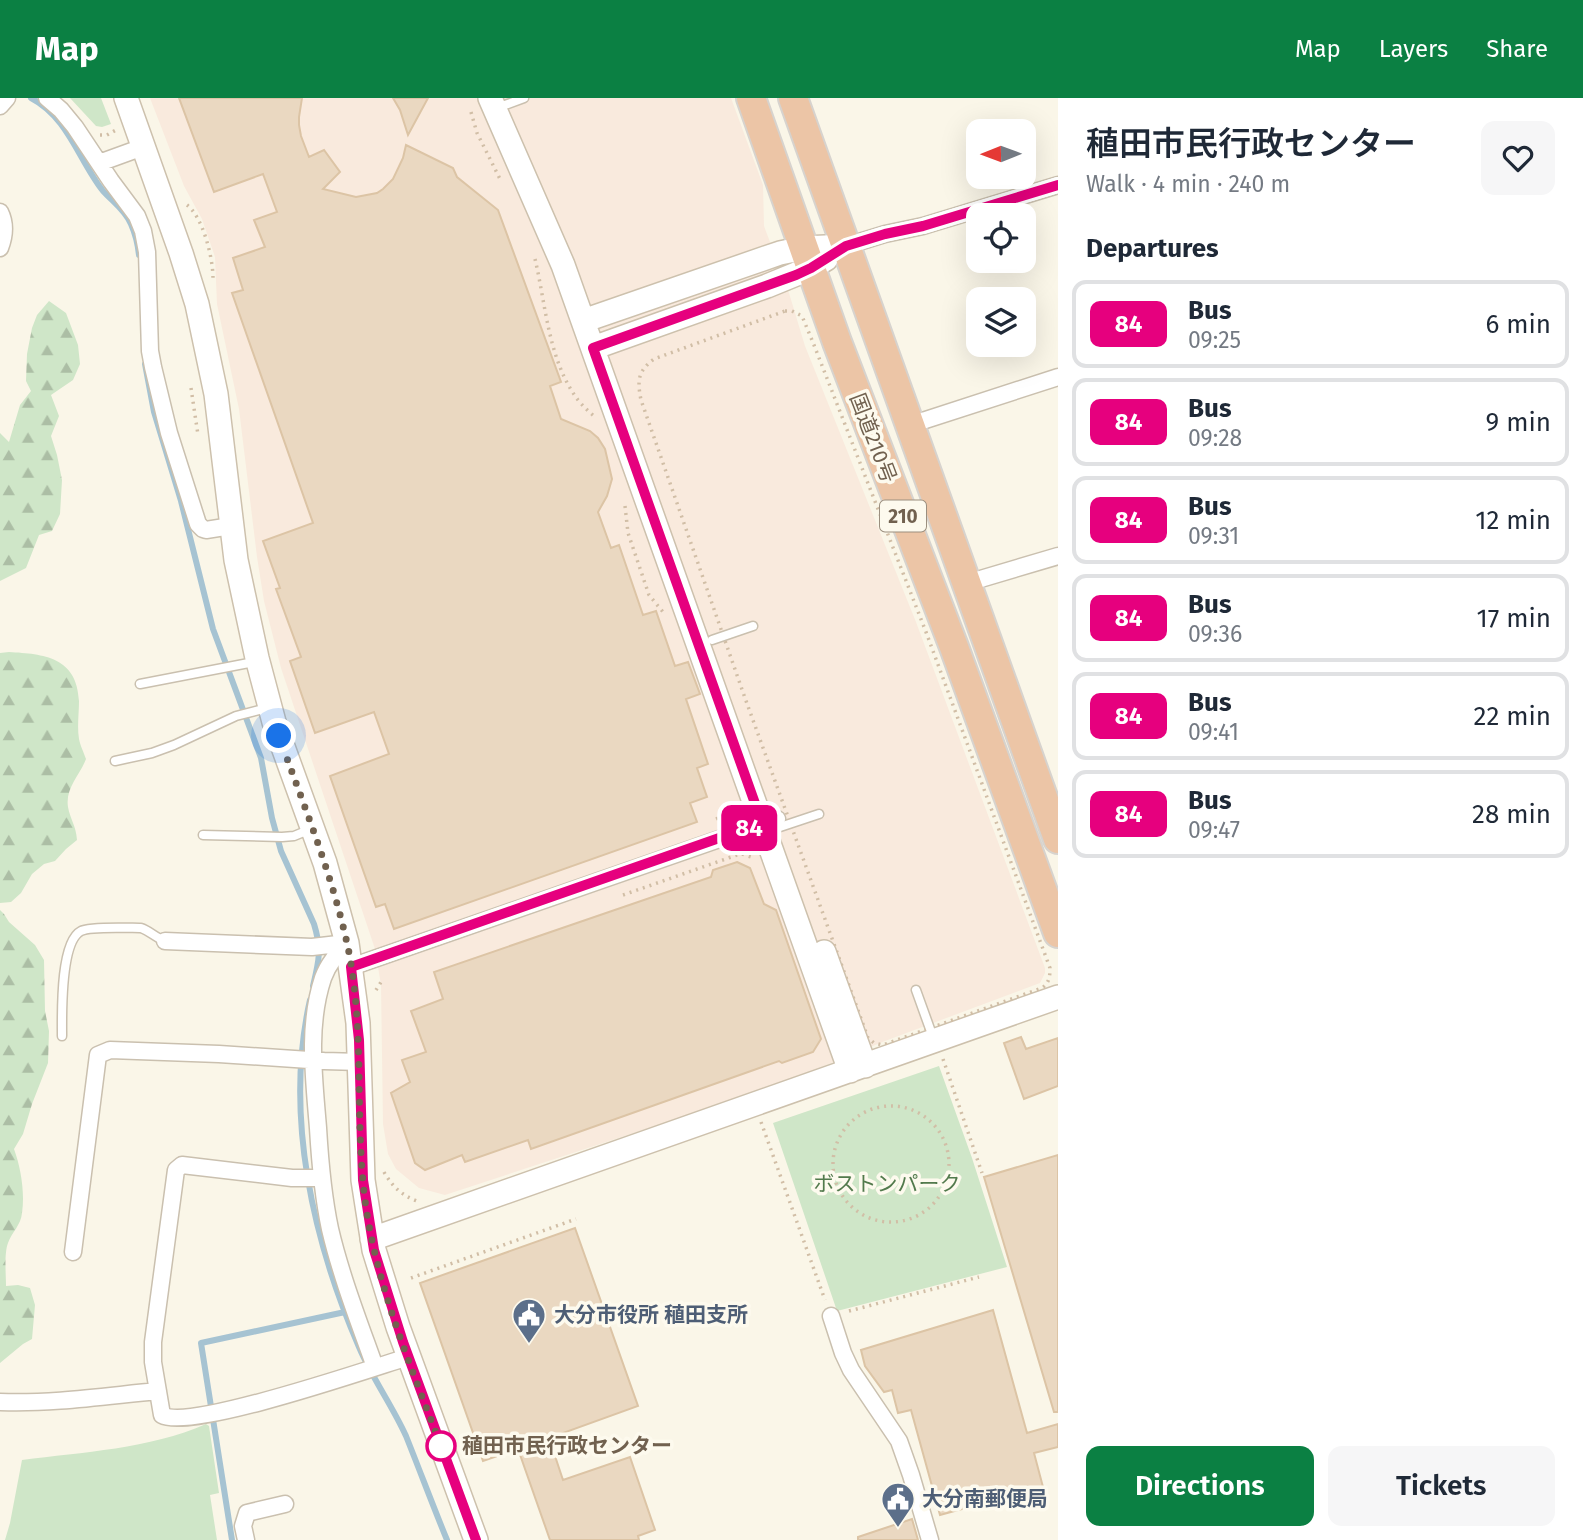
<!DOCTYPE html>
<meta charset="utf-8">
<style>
:root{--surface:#fff;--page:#f6f6f7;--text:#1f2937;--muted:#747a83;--line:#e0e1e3;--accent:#0b8043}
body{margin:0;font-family:"Fira Sans","Noto Sans JP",sans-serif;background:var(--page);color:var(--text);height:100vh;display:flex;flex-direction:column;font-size:26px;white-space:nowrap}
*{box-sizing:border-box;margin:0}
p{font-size:23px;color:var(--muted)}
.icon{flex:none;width:38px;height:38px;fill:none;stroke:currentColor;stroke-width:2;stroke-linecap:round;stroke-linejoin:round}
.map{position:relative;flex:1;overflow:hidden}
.side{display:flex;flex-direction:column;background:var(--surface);width:525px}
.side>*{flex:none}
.badge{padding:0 14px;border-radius:10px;font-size:24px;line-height:46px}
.needle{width:46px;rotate:269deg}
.fabs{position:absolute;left:966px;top:21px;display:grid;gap:14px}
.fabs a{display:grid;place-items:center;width:70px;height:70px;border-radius:14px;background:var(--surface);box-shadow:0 7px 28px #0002;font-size:35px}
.you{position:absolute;width:35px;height:35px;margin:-18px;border:5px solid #fff;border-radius:50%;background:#1a73e8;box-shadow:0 0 0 10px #1a73e833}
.map>.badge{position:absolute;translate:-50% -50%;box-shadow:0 0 0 4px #fff}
h2{padding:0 28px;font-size:26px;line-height:63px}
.round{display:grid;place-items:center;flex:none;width:74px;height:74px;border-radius:14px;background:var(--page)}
.overview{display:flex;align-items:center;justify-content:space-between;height:119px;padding:0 28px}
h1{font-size:33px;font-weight:600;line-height:52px}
.button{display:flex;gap:14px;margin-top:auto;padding:14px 28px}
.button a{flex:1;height:80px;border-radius:14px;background:var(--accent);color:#fff;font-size:28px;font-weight:600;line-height:80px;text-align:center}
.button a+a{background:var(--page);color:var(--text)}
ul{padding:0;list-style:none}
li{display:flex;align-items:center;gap:21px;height:88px;margin:0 14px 10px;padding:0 14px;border:4px solid var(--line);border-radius:14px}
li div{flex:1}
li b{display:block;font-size:26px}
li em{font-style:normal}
li .badge{min-width:77px;font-weight:700;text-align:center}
header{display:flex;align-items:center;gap:42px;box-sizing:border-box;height:98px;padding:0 35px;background:var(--accent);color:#fff}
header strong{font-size:33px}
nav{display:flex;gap:38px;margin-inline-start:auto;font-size:24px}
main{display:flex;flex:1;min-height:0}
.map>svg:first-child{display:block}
.commercial{fill:#f9eadd}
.green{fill:#cfe6c8}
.forest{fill:url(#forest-firs)}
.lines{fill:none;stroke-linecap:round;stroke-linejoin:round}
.stream{stroke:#a6c3d2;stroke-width:6}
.building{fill:#ead8c1;stroke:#dcc4a5;stroke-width:2}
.lane-casing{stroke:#cac0af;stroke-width:11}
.street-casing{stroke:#cac0af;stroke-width:19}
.secondary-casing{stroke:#cdc1ad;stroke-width:26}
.highway-casing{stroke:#d7d3ce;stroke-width:32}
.path{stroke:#d1bea6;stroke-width:3.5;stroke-dasharray:2 5;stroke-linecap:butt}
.lane{stroke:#fff;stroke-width:8}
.street{stroke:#fff;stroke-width:16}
.secondary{stroke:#fff;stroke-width:23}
.highway{stroke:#ecc5a6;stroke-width:28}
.line-casing{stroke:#fff;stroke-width:16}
.line{stroke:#e6007e;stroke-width:10}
.walk{stroke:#71614f;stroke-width:7;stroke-dasharray:0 12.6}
.stop-dot{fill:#fff;stroke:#e6007e;stroke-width:3.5}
.labels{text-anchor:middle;stroke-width:7;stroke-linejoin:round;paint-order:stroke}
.shield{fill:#fdfaee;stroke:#9b8f7f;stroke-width:2}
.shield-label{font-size:19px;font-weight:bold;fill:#71614f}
.street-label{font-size:21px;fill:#71614f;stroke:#fdfaee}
.park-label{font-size:21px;fill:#527a4c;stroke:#fdfaee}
.service-label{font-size:21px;font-weight:bold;fill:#4e5e75;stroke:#fdfaee;text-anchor:start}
.stop-label{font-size:21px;font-weight:bold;fill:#71614f;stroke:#fdfaee;text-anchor:start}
</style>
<header>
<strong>Map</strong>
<nav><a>Map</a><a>Layers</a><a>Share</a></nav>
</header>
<main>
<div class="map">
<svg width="1058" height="1442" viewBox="0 0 1058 1442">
<defs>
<pattern id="forest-firs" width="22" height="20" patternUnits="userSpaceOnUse" patternTransform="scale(1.75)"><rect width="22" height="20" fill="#cfe6c8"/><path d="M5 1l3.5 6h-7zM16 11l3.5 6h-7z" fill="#acbea5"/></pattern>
</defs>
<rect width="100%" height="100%" fill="#faf6e8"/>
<!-- commercial -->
<path class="commercial" d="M150,0h581l32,87 1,41 25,67 16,53 111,276 129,346v5l-5,10 -155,58 -117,48 -323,106 -26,-7 -23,-19 -8,-15 -5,-30 -2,-139 -6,-36 -94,-281 -17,-67 -7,-44 -18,-148 -22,-105 -2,-47 -13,-38 -18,-33z"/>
<!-- green -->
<path class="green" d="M70,0h31l10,26 -9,3 -6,-1z
M939,968l33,92 35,109 -170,44 -64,-188z
M206,1326l3,2 10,67 -9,2 7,45h-212l5,-17 12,-63c61,-8 127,-11 184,-36z"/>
<!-- forest -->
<path class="forest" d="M49,203l17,12 12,32 2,19 -7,16 -22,15 8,21 -8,20 6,19 5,25 -2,34 -8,17 -13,4 -13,33 -26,13v-148l9,9 11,-37 11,-14 -5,-10 1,-27 5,-26 5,-13z
M9,554c35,2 68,5 70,49 0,12 -2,26 0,38 1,6 5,14 7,20 -6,16 -21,29 -18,48 2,12 8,18 9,33l-11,9 -11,12 -11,3 -12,10 -11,19 -10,9 -11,1v-250z
M0,812l4,4 5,8 26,23 9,15 1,51 4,20 -1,32 -16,41 -9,30 -9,15c7,19 11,44 8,64 -1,12 -10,19 -14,30 -4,10 -2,32 -2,43l12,-1 12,3 5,17 -3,34 -9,5 -23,19z"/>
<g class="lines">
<!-- stream -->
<path class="stream" d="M31,0c37,19 48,63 72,93 10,11 22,19 28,33 4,9 7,21 8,31
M145,266l9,48 27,89 32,128 48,129 11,60 9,33 33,73c8,26 5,37 -1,62
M310,902c-26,115 3,241 49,347 13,31 33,58 47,89 14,35 27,70 41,104
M232,1442l-31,-197 144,-31"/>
</g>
<!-- building -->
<path class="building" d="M179,0h123l-3,19v8l2,11 8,21 15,-7 16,22 -17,17 33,8 21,-4 6,-4 10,-10 10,-21 3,-13 47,23 4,9 41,33 63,172 -11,4 11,33 29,12 8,7 7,11 7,30 -5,17 -9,16 13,36 8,-3 24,70 13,-4 19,55 13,-4 12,32 -14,5 22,65 -11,4 10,29 -17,6 7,19 -303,107 -9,-25 -9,3 -46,-131 59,-22 -15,-42 -59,21 -25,-72 11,-4 -25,-68 4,-1 -17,-47 50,-18 -81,-230 11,-3 -10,-32 32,-11 -11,-27 23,-8 -14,-38 -49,18z
M393,0h35l-20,37 -8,-25z
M737,764l13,6 14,36 12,6 45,129 -8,13 -31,11 -3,-2 -248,88 -3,-9 -63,22 -3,-7 -37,15 -10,-7 -24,-70 19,-11 -8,-22 24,-8 -15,-41 32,-12 -9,-27 277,-95 2,-7z
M1021,939l5,12 32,-11v48l-34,13 -20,-56z
M1058,1057v257h-4l-70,-235z
M575,1130l63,178 -89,32 14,42 67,-23 25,73 -17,6 1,4h-89l-32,-91 -35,12 -63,-178z
M993,1212l34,123 31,-9v23l-24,6 9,34 -103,28 -29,-105 -13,3 -6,-23 -8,2 -19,-26 -4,-16z
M912,1421l6,21h-60v-3z"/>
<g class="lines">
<defs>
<path id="lane" d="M505,7l19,-7
M712,542l41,-14
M140,586l114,-22
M115,663l37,-8 22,-8 62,-29 31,-8
M780,729l39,-13
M203,737l79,2 12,-1 17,-7
M916,892l18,50
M62,938c0,-22 -2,-94 19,-105 9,-5 49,-3 60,-3 9,3 15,10 24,13"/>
<path id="street" d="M47,0l14,12 14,17 36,54 26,35 6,15 4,21 3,99 3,16 16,66 29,91 5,5 3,1 25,-4
M0,8l7,-8
M99,65l44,-16
M0,114c6,12 5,23 0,36
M846,148l39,-12 38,-8 135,-41
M910,327l148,-48
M967,485l91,-27
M165,843l147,6 35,-4
M347,845c-10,11 -19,21 -24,35 -16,48 -9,100 -5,150 2,34 5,68 12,101 11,47 29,93 45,138
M351,869l426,-148
M322,1080h-30l-110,-13 -6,5 -23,172v20l9,53c28,16 207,-46 246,-58
M73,1154l25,-197 12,-5 109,4 105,7 36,1
M831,1218l12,37 8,17 48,71 12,34 19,65
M0,1304c53,2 105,-6 158,-11
M246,1442l-3,-14 4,-13 38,-9"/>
<path id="secondary" d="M126,0l55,155 16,51 19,90 20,166 21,98 17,64 51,141 22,80 11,80 5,157 11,70 24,77 78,213
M490,0l73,167 287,806
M583,223l197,-68 24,-5 42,-2
M593,250l174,-62 44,-18 15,-9
M824,854l41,114
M372,1141l686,-242"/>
<path id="highway" d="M751,0l86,244 117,305 104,286
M793,0l265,741"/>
</defs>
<!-- lane casing -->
<use href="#lane" class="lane-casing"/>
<!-- street casing -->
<use href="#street" class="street-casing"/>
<!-- secondary casing -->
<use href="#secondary" class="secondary-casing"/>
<!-- highway casing -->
<use href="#highway" class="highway-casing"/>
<!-- path -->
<path class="path" d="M471,14l6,21 23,46
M100,37h7l9,-5
M187,107c16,12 26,53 26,73
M535,161c11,46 13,101 43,141 5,6 10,11 16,16
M785,213h7l10,5 12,29 112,287 124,336c0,9 -1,15 -8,20l-159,57 -9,-2 -6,-5 -123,-340 -104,-298c-4,-20 -3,-29 13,-41z
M191,290l7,47
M625,408l3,27 21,62 14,17
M716,721l18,-8
M623,797l114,-40 5,-1 9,3
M376,892l5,-8
M943,961l39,114
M833 1066a58 58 0 1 1 116 0a58 58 0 1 1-116 0Z
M761,1024l64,178
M384,1074c8,14 17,23 33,29
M411,1180l165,-59
M849,1213l130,-34"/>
<!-- lane -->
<use href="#lane" class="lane"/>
<!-- street -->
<use href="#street" class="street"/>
<!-- secondary -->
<use href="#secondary" class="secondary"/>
<!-- highway -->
<use href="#highway" class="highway"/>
</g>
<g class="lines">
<defs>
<path id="line" d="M476,1442l-73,-198 -29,-92 -11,-70 -4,-140 -8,-73 411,-144 -169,-475 203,-73 15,-7 35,-22 39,-12 38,-8 135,-41"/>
</defs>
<!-- line casing -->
<use href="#line" class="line-casing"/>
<!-- line -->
<use href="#line" class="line"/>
<!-- walk -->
<path class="walk" d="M279,638c24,68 52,135 68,207 18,82 8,166 17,249 10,88 46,172 77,254"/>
</g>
<!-- icons -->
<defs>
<symbol id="civic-pin" viewBox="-11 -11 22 30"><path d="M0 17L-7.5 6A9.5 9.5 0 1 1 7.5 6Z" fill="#5c6f8a" stroke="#fdfaee"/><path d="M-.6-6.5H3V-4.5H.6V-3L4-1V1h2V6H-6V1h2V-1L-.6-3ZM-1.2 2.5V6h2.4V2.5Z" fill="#fff"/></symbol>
</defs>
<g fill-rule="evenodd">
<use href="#civic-pin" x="510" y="1198" width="38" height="52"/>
<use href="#civic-pin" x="879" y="1382" width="38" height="52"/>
</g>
<!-- markers -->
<circle class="stop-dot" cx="441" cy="1348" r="14"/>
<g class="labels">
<!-- shield labels -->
<rect class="shield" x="880" y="402.5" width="46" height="31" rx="5"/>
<g class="shield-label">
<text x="903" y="425">210</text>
</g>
<!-- street labels -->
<g class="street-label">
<text transform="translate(873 340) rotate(69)" y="7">国道210号</text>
</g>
<!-- park labels -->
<g class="park-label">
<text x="887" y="1093">ボストンパーク</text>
</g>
<!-- service labels -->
<g class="service-label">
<text x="554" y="1224">大分市役所 稙田支所</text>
<text x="922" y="1408">大分南郵便局</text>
</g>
<!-- stop labels -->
<g class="stop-label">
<text x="462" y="1355">稙田市民行政センター</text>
</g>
</g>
</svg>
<div class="fabs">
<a><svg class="needle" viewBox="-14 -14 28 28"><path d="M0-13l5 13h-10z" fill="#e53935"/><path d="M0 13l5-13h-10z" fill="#747a83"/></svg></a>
<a><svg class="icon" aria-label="locate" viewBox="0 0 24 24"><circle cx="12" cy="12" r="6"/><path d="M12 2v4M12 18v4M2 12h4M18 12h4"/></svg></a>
<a><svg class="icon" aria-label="layers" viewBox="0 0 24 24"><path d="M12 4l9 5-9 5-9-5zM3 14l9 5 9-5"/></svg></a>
</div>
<div class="you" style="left:279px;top:638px"></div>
<b class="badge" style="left:749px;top:730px;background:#e6007e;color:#fff">84</b>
</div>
<section class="side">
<div class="overview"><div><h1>稙田市民行政センター</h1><p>Walk · 4 min · 240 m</p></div><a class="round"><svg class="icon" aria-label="heart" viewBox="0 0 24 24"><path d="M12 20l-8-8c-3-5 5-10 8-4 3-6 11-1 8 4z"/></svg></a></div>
<h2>Departures</h2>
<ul>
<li><span class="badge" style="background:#e6007e;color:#fff">84</span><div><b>Bus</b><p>09:25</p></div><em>6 min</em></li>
<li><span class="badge" style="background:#e6007e;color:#fff">84</span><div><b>Bus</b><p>09:28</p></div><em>9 min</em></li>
<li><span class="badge" style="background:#e6007e;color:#fff">84</span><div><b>Bus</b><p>09:31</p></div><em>12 min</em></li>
<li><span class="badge" style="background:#e6007e;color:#fff">84</span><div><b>Bus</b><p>09:36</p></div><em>17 min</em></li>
<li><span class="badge" style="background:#e6007e;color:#fff">84</span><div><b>Bus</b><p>09:41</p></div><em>22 min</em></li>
<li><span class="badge" style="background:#e6007e;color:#fff">84</span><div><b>Bus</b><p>09:47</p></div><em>28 min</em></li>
</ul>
<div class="button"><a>Directions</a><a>Tickets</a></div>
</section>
</main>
